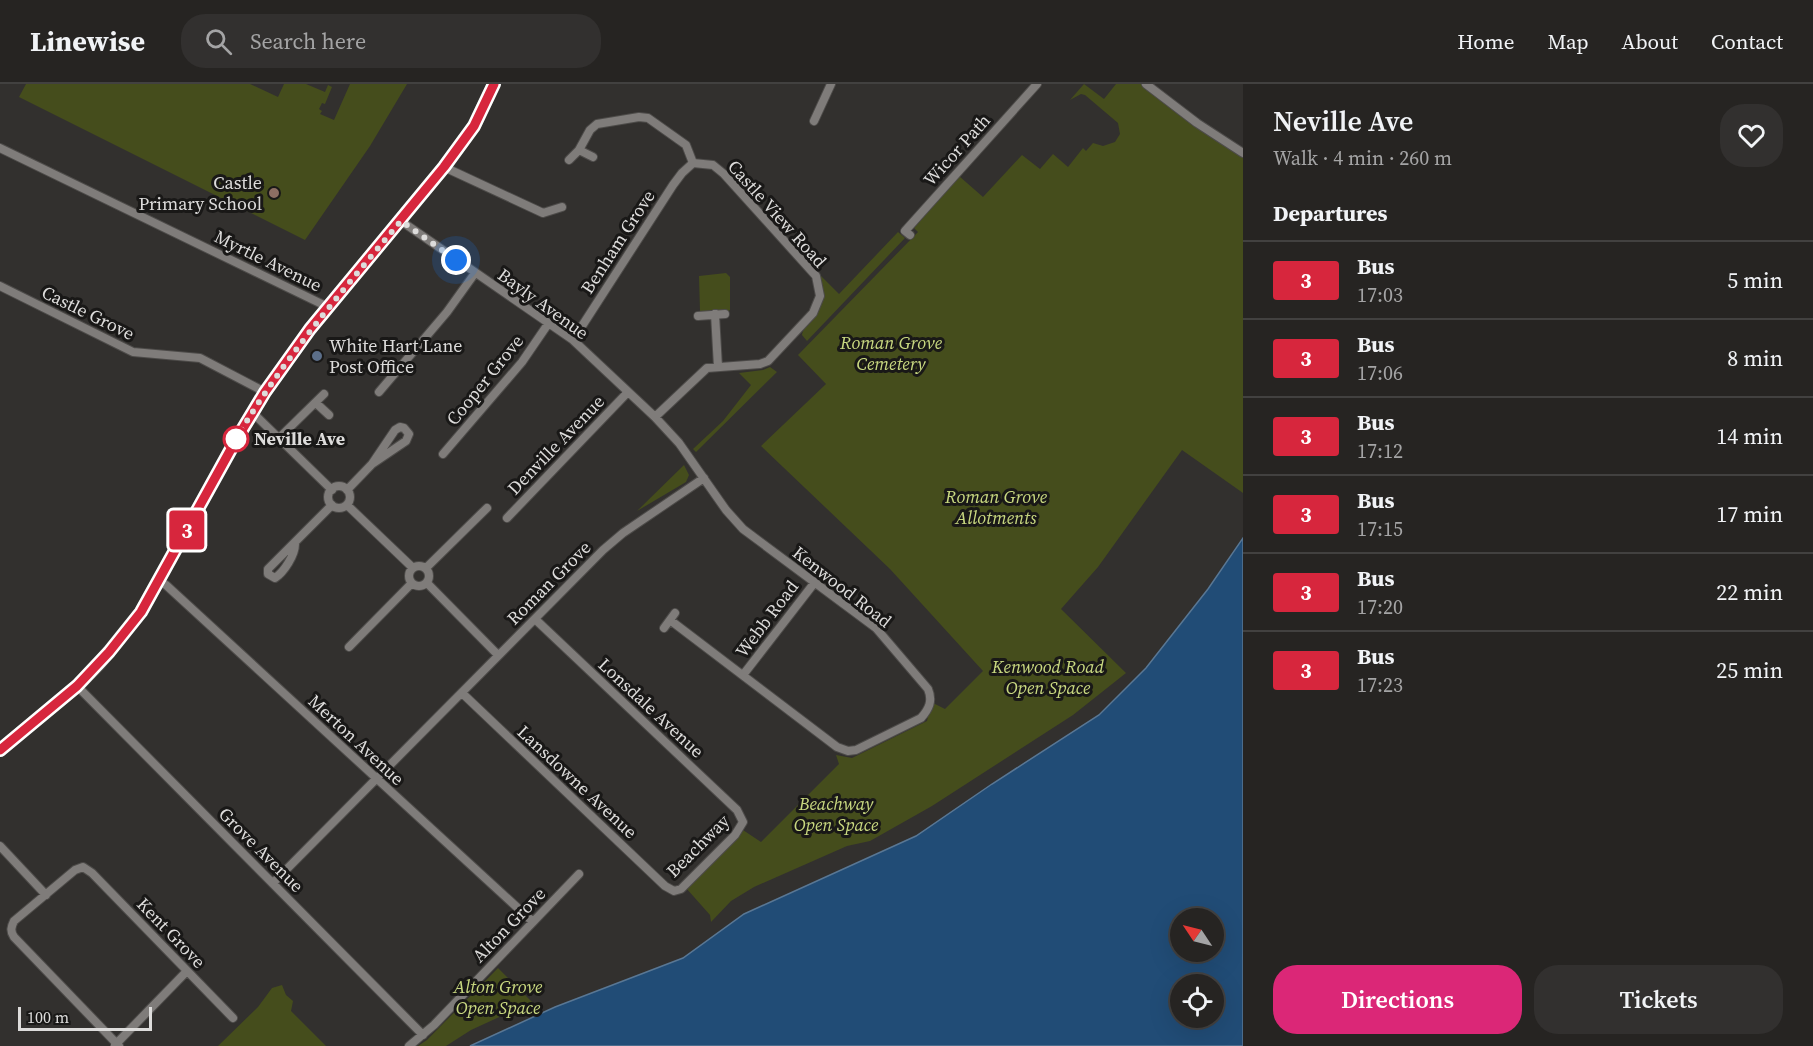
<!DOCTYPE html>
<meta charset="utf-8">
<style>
:root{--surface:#262422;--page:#32302f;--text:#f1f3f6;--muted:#a4a4a5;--line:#424140;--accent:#db2777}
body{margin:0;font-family:"Source Serif 4",serif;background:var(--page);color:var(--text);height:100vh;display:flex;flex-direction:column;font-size:22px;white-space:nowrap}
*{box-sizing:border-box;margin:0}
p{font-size:20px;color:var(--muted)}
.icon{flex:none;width:33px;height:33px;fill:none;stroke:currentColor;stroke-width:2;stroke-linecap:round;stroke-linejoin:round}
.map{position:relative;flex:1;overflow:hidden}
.side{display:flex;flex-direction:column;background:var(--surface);width:570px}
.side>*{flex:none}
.badge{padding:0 12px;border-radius:4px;font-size:21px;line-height:39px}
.needle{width:39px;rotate:305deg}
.tools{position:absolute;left:1170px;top:824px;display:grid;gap:12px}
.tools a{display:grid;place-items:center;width:54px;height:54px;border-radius:50%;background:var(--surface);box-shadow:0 6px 24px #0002,0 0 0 2px var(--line);font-size:30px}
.scale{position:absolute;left:18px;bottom:15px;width:134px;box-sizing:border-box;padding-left:6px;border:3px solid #dddcdb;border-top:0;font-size:16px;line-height:21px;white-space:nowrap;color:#dddcdb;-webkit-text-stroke:4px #191817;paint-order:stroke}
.you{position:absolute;width:30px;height:30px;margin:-15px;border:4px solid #fff;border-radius:50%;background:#1a73e8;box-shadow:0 0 0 9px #1a73e833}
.map>.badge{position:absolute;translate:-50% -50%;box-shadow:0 0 0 3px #fff}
h2{padding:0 30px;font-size:22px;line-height:54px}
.round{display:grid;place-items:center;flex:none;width:63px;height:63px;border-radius:24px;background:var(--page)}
.summary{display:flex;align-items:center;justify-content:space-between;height:102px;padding:0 30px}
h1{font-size:28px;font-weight:600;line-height:45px}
.button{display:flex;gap:12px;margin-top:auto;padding:12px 30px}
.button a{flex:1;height:69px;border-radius:24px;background:var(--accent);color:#fff;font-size:24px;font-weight:600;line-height:69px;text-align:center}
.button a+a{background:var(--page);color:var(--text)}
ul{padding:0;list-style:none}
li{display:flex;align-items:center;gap:18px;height:78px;padding:0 30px;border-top:2px solid var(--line)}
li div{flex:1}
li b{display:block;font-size:22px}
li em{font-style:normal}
li .badge{min-width:66px;font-weight:700;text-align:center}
header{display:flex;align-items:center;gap:36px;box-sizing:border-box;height:84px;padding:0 30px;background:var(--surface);border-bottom:2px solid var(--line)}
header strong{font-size:28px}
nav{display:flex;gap:33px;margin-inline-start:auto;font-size:21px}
.search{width:420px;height:54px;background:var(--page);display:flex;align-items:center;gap:15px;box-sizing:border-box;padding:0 21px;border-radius:24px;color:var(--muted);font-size:22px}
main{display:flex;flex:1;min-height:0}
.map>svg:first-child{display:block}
.green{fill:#454d1c}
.water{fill:#214c76;stroke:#597794;stroke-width:1.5;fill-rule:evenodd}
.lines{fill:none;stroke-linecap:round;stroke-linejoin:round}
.street-casing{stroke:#4d4b49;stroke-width:10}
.secondary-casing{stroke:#4d4b49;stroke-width:14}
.street{stroke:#7f7c7a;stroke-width:8}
.secondary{stroke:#7f7c7a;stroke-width:10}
.line-casing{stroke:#fff;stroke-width:14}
.line{stroke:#d7263d;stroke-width:9}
.walk{stroke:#dddcdb;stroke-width:6;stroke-dasharray:0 10.8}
.education-dot{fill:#8d6e63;stroke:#191817;stroke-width:2}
.service-dot{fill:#5c6f8a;stroke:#191817;stroke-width:2}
.stop-dot{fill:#fff;stroke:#d7263d;stroke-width:3}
.labels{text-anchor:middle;stroke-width:6;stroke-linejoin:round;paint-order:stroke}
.street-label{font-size:18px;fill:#dddcdb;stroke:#191817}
.poi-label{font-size:18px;fill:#dddcdb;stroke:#191817;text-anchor:end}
.park-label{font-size:18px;font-style:italic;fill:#c9d980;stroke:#191817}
.stop-label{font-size:18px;font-weight:bold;fill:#dddcdb;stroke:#191817;text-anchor:start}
</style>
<header>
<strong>Linewise</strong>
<div class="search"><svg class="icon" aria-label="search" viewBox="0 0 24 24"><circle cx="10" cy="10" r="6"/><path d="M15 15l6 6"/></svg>Search here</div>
<nav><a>Home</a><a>Map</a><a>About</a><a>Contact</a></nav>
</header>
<main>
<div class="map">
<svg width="1243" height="962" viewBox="0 0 1243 962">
<rect width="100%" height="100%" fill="#32302e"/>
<!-- green -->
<path class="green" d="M26,0h224l28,13 6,-13h22l19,8 3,-7 4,2 -7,17 -3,-1 -3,6 3,2 -2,3 14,6 16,-36h57l-37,62 -65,94 -286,-143z
M1084,0l20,15 12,-15h26l51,41 50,30v338l-61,-43 -84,117 -37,42 65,64 -53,42 -141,91 -62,35 -23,5 -93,41 -23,14 -20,21 -1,-7 -24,-27 57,-58 18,12 78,-78 -3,-9 16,3 75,-37 4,-19 14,7 38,-38 -93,-102 -129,-123 65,-62 -28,-29 120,-123 -4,-4 45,-52 24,21 39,-42 18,14 13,-15 15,13 15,-19 3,3 7,-8 10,3 12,-4 5,-8 -2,-11 -33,-28 -4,-1 -11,6z
M898,148l7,6 -98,103 -5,-6c1,-7 4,-7 8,-12 13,-16 15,-31 8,-50l21,21z
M726,189l4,4v33l-3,2 -27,-1 -1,-35z
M770,283l7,5 -81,80 -3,-3 30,-28 28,-36 -12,-12 24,-3z
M684,381l5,10 -3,7 -49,29z
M498,884l34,34 -61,28 -25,16h-28l9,-6z
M282,901l4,10 7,6 -2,10 35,35h-108l40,-39 14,-19z"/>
<!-- water -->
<path class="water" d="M1243,454v508h-773l85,-39 128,-49 61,-44 172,-78 76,-52 107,-69 47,-47 62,-79zM1180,834h34v33h-34zM1180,900h34v33h-34z"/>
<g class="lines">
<defs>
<path id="street" d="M1146,0l51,39 46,30
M814,37l17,-37
M0,64l328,159
M579,66l14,7
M569,76l10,-10 11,-20 7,-6 42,-7 9,1 38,27 7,18
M444,83l99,46 19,-6
M401,137l172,119 82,77 24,26 47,67 17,19 133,99 52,61c5,12 1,20 -7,29l-65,32 -8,1 -11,-4 -167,-127
M910,151l-5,-4 132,-147
M0,202l133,66 67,6 65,34
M715,230l3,53
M698,232l27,-2
M573,256l100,-155 9,-12 11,-10
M379,308l68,-80 28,-39
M316,319l13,12
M252,328l80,78
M655,333l52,-49 53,-4 8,-3 45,-48 7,-17 -4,-20 -92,-102 -11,-9 -20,-2
M279,354l45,-44
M443,370l79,-92 26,-38
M328 413a11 11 0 1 1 22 0a11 11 0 1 1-22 0Z
M347,406l25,-26 23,-34 5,-3 4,1 5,6 -3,7 -34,23
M347,421l66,63
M507,434l120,-125
M295,460c0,11 -11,28 -20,34l-7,-4v-5l64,-64
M409 492a10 10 0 1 1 20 0a10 10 0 1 1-20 0Z
M426,484l61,-60
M159,497l7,4 367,337
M427,499l71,72
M664,544l11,-15
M349,563l63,-64
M743,591l72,-93
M77,602l346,349
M462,609l203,193 9,5 7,-2 54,-54 8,-13 -6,-12 -202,-191
M0,762l46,49
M273,799l330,-333 20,-17 81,-55
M115,961l72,-74
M119,962l-105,-109c-4,-6 -3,-10 0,-16l61,-51 8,-3 9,6 141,145
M409,962l25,-21 145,-151"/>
<path id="secondary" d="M0,666l77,-64 22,-22 42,-52 95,-172 29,-48 45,-63 134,-162 30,-41 20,-42"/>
</defs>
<!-- street casing -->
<use href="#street" class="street-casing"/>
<!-- secondary casing -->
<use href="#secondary" class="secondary-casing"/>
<!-- street -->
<use href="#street" class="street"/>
<!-- secondary -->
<use href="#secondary" class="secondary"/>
</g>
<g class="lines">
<defs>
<path id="line" d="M0,666l77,-64 32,-34 32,-40 95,-172 29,-48 45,-63 134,-162 30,-41 20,-42"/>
</defs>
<!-- line casing -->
<use href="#line" class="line-casing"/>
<!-- line -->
<use href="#line" class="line"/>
<!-- walk -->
<path class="walk" d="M236,355c45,-77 106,-148 165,-218l55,39"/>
</g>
<!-- markers -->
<circle class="education-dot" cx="274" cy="109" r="6"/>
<circle class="service-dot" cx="317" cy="272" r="6"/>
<circle class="stop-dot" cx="236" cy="355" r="12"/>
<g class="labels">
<!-- street labels -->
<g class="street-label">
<text transform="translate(957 66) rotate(-48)" y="6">Wicor Path</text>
<text transform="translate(777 130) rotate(48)" y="6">Castle View Road</text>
<text transform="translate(618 158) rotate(-57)" y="6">Benham Grove</text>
<text transform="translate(268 177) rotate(26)" y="6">Myrtle Avenue</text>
<text transform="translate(543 220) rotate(36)" y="6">Bayly Avenue</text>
<text transform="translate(88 229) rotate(26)" y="6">Castle Grove</text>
<text transform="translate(485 296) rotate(-51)" y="6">Cooper Grove</text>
<text transform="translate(556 361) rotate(-46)" y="6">Denville Avenue</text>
<text transform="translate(549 499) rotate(-45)" y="6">Roman Grove</text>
<text transform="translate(842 503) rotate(38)" y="6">Kenwood Road</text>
<text transform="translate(767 535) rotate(-53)" y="6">Webb Road</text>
<text transform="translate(651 624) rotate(43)" y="6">Lonsdale Avenue</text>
<text transform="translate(356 656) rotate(43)" y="6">Merton Avenue</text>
<text transform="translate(577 698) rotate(43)" y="6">Lansdowne Avenue</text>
<text transform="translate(698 762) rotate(-45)" y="6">Beachway</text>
<text transform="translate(261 766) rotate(45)" y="6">Grove Avenue</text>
<text transform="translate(509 841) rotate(-46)" y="6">Alton Grove</text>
<text transform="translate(171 849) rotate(46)" y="6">Kent Grove</text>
</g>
<!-- poi labels -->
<g class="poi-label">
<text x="262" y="105">Castle<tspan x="262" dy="21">Primary School</tspan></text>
<text x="329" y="268" text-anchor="start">White Hart Lane<tspan x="329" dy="21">Post Office</tspan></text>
</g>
<!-- park labels -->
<g class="park-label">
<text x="891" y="265">Roman Grove<tspan x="891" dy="21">Cemetery</tspan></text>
<text x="996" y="419">Roman Grove<tspan x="996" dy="21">Allotments</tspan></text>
<text x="1048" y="589">Kenwood Road<tspan x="1048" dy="21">Open Space</tspan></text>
<text x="836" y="726">Beachway<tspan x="836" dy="21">Open Space</tspan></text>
<text x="498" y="909">Alton Grove<tspan x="498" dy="21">Open Space</tspan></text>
</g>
<!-- stop labels -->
<g class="stop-label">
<text x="254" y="361">Neville Ave</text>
</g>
</g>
</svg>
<div class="tools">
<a><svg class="needle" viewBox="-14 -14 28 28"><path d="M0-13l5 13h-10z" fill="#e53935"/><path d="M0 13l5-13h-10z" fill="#a4a4a5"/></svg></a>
<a><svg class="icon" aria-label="locate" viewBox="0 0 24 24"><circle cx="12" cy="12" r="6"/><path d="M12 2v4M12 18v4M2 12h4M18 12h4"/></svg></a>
</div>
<div class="scale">100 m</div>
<div class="you" style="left:456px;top:176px"></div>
<b class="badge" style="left:187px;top:446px;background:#d7263d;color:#fff">3</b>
</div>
<section class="side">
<div class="summary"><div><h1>Neville Ave</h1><p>Walk · 4 min · 260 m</p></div><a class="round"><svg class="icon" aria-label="heart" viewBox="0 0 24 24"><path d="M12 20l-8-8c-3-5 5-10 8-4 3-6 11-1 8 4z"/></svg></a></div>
<h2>Departures</h2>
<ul>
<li><span class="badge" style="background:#d7263d;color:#fff">3</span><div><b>Bus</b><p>17:03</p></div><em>5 min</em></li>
<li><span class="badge" style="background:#d7263d;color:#fff">3</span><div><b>Bus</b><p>17:06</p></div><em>8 min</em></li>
<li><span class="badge" style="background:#d7263d;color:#fff">3</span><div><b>Bus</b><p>17:12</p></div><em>14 min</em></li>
<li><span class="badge" style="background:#d7263d;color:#fff">3</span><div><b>Bus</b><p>17:15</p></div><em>17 min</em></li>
<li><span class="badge" style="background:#d7263d;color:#fff">3</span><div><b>Bus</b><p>17:20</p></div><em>22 min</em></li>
<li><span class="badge" style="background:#d7263d;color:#fff">3</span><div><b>Bus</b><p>17:23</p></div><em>25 min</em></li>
</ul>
<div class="button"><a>Directions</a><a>Tickets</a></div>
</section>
</main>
